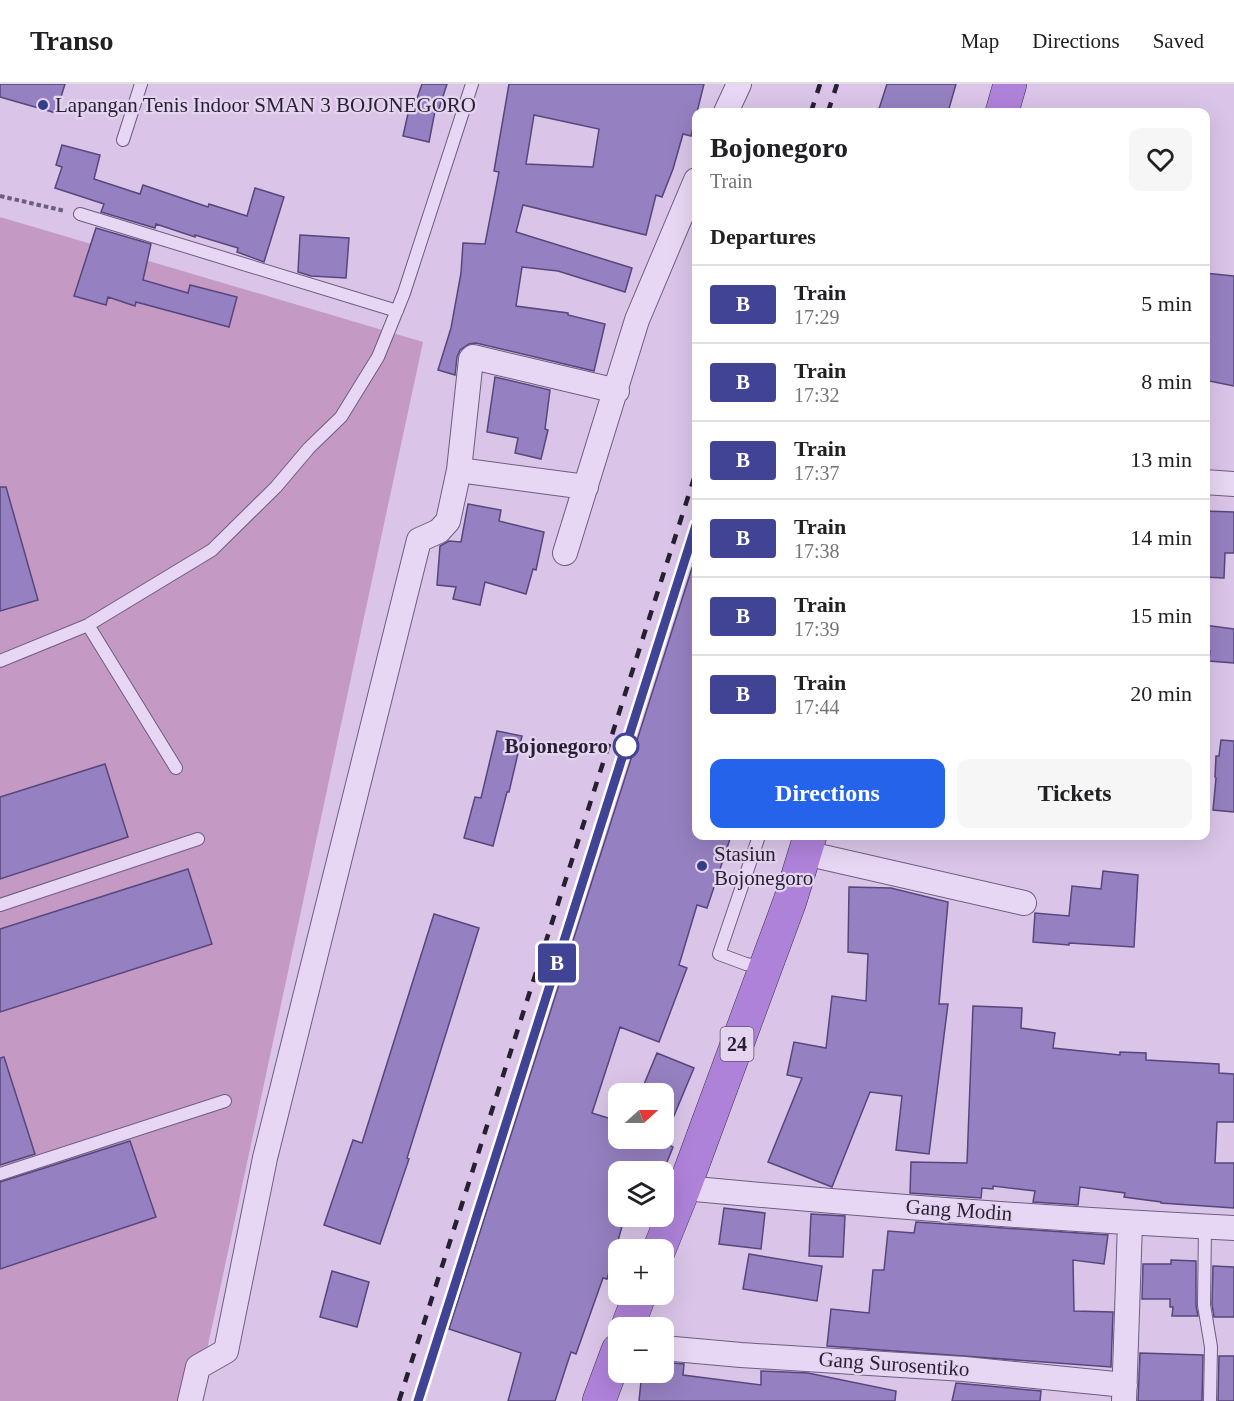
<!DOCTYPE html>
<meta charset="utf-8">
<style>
:root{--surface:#fff;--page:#f6f6f6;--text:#202124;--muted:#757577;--line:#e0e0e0;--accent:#2563eb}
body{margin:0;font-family:"Times New Roman",serif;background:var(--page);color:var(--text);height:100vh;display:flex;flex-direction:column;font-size:22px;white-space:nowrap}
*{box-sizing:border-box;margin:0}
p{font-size:20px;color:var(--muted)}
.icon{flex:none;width:33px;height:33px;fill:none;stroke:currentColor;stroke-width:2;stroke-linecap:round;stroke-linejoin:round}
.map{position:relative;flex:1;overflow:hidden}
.sheet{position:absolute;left:692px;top:24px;width:518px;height:732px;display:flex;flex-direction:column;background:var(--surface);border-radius:12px;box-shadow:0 6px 24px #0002}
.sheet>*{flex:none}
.badge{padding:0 12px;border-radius:4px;font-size:21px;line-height:39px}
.needle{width:39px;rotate:69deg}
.tools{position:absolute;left:608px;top:999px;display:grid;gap:12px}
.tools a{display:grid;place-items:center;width:66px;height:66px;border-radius:12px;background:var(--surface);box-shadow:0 6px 24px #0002;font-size:30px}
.map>.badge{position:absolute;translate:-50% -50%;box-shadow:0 0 0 3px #fff}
h2{padding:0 18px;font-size:22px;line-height:54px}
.round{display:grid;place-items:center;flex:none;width:63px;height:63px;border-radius:12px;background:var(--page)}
.summary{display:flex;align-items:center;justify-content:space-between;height:102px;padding:0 18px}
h1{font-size:28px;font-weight:800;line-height:45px}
.button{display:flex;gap:12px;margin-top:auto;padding:12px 18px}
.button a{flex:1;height:69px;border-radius:12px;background:var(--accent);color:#fff;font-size:24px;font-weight:800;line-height:69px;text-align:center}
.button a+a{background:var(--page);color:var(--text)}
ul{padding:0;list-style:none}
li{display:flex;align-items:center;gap:18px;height:78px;padding:0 18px;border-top:2px solid var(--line)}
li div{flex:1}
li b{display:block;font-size:22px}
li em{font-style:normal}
li .badge{min-width:66px;font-weight:700;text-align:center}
header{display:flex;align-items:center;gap:36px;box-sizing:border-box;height:84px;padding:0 30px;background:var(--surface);border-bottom:2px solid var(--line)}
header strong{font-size:28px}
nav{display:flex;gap:33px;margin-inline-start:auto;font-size:21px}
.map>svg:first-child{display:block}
.green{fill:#c49ac4}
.building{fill:#9580c1;stroke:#57467c;stroke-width:1.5;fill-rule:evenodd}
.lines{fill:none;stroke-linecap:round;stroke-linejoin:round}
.service-casing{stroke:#6d5d80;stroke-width:14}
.minor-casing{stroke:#6d5d80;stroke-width:26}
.trunk-casing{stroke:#3c314f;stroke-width:34}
.path{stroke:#6d5d80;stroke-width:4;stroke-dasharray:4.5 3;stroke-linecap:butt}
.service{stroke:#e8d7f4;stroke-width:12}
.minor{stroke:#e8d7f4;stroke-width:24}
.trunk{stroke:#ae82d9;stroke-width:33}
.rail{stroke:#271f32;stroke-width:4.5;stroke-dasharray:10 10;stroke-linecap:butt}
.line-casing{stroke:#fff;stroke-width:14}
.line{stroke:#414495;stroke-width:9}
.poi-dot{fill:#353e88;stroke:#e5d4f0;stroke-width:2}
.stop-dot{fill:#fff;stroke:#414495;stroke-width:3}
.labels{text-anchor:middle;stroke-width:4.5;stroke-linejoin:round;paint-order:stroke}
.shield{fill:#e5d4f0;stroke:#60556b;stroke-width:1.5}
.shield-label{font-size:20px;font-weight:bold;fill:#271f32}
.poi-label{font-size:21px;fill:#271f32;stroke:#e5d4f0;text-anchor:start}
.stop-label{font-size:21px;font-weight:bold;fill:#271f32;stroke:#e5d4f0;text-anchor:end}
.street-label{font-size:21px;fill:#271f32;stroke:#e5d4f0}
</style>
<header>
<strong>Transo</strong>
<nav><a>Map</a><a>Directions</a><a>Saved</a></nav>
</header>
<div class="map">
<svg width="1234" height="1317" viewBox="0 0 1234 1317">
<rect width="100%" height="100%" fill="#dac5e8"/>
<!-- green -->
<path class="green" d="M0,133l423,125 -227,1059h-196z"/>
<!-- building -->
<path class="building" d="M0,0h65l-9,29 -56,-16z
M422,0h25l-9,28 -3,-1 -6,31 -26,-6 6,-27 4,1z
M509,0h195l-13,52 -8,-2 -10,35 -11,28 -6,-2 -10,40 -123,-30 -7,27 116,36 -7,24 -67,-21 -36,-4 -6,39 52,7v2l37,9 -11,47 -118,-28 -7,1 -9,6 -3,7 -2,18 -17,-5 13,-42 10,-55 2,-30 22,1 14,-72 -5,-1zM534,31l65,14 -6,38 -67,-3z
M887,0h69l-8,28h-70z
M62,61l38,10 -6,24 46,15 3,-9 65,22 1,-3 38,12 8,-28 29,9 -20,65 -27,-10 1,-4 -43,-13v2l-39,-13 -1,4 -54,-16 3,-8 -49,-16 7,-21 -6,-2z
M96,144l55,16 -8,36 45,13 2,-8 47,12 -8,30 -93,-25 -1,4 -27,-9 -2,8 -32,-9z
M300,151l49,3 -3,40 -35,-2 -13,-4z
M1204,189l30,3v110l-30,-6z
M495,293l55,13 -5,39 3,1 -7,29 -26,-6 3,-15 -31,-6z
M0,403h6l32,113 -38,11z
M468,420l33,6 -2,11 45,11 -8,38 -3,-1 -7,25 -41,-12 -5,23 -27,-6 3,-12 -19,-2 3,-39 9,-5 12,1z
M1204,427l30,1v41h-9l-1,25 -20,-1z
M692,484l4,1v267h35l-24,72 -10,-3 -18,60 8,3 -28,74 -39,-15 -28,86 26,8v17h37l8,4v-48h-23l17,-41 37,15 -31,74 10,5 -10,25h-45v44h7l-18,63 -4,-1 -27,76 -5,-2 -16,49h-47l13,-48 -72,-24z
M1204,541l30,4v34l-25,-2 1,-10h-6z
M497,647l25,5 -13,56h-2l-14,54 -29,-8 11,-41 6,1z
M1221,656l13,1v71l-21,-2 3,-32 -1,-1 1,-21h3z
M105,680l23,73 -128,42v-82z
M188,785l24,75 -212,68v-83z
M1103,787l35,4 -4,72 -65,-4v2l-36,-3 2,-29 34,3 3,-30 29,3z
M849,803l42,1 57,14 -9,102h9l-19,150 -33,-4 6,-54 -32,-4 -38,95 -64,-25 34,-84 -15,-3 7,-33 32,6 6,-52 34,5 2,-47 -20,-2z
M434,830l45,14 -72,230 2,1 -29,85 -56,-19 29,-85 9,3z
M973,922l49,2 -1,20 34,5 -2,15 67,7v-3l26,1v7l73,4v9l15,1v48h-17l-2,41h19v45l-73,-5v-1l-37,-5 1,-4 -45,-6 -2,18 -45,-3 2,-11 -42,-5v3l-11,-1 -1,10 -71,-5 1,-31 56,1z
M4,973l31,97 -35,11v-107z
M130,1057l26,76 -156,52v-87z
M724,1124l41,5 -4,36 -42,-5z
M811,1130l34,2 -2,41 -34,-1z
M916,1138l192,13 -4,29 -31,-4 1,51 39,1 -2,55 -284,-21 4,-37 38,4 4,-43h11l4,-39 26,2z
M749,1170l73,12 -5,35 -74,-12z
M1171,1176l25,1v44l2,11h-26l1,-9h-3v-8h-28l1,-35h28z
M1213,1182l21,1v50h-20l-2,-13z
M332,1187l37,11 -12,45 -37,-10z
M1140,1269l63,2 -1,46h-64z
M1219,1272h15v45h-16z
M663,1278l21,2 -1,11 78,10v-14l47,2 88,18 -1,10h-256l3,-29h21z
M956,1299l85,8 -1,10h-88z"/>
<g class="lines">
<defs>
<path id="service" d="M123,56l18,-56
M80,130l317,97
M88,541l88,143
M0,577l88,-36 124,-75 64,-63 33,-39 32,-31 37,-60 26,-64 68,-209
M759,752l-40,118 27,10 18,3
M0,821l198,-66
M0,1090l225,-73
M1205,1143l-1,78 7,42 -1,54"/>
<path id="minor" d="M726,28l13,-28
M459,386l127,17
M1204,398l30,2
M565,469l72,-233 59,-140
M805,769l219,50
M684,1104c183,17 366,31 550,40
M663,1264l78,7 223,14 161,16
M190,1317l8,-34 28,-16 39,-193 154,-618 20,-9 9,-10 11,-51 12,-111 2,-2 144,34
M1124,1317l6,-178"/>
<path id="trunk" d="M1002,28l8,-28
M659,1166l25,-62 106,-287 20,-65
M627,1244l13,-34
M599,1317l19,-51"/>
</defs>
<!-- service casing -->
<use href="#service" class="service-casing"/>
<!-- minor casing -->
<use href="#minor" class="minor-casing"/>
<!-- trunk casing -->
<use href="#trunk" class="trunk-casing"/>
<!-- path -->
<path class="path" d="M0,112l65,15"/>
<!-- service -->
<use href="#service" class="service"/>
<!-- minor -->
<use href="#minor" class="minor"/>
<!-- trunk -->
<use href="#trunk" class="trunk"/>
<!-- rail -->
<path class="rail" d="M811,28l9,-28
M828,28l9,-28
M399,1317l297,-929
M418,1317l278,-876"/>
</g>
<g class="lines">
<defs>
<path id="line" d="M418,1317l278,-876"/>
</defs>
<!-- line casing -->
<use href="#line" class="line-casing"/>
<!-- line -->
<use href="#line" class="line"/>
</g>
<!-- markers -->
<g class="poi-dot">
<circle cx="43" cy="21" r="6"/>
<circle cx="702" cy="782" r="6"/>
</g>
<circle class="stop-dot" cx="626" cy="662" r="12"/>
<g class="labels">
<!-- shield labels -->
<rect class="shield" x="720.5" y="943" width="33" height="34" rx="4.5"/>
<g class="shield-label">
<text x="737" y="967">24</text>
</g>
<!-- poi labels -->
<g class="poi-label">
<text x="55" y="28">Lapangan Tenis Indoor SMAN 3 BOJONEGORO</text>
<text x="714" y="777">Stasiun<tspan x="714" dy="24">Bojonegoro</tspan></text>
</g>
<!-- stop labels -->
<g class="stop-label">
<text x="608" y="669">Bojonegoro</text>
</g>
<!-- street labels -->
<g class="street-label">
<text transform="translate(959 1126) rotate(4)" y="7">Gang Modin</text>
<text transform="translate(894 1280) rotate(4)" y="7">Gang Surosentiko</text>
</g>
</g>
</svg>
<div class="tools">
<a><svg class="needle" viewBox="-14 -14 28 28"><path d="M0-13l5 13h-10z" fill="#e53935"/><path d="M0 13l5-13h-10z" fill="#757577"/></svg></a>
<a><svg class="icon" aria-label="layers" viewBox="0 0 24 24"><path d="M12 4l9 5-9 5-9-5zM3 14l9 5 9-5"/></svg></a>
<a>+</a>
<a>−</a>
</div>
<b class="badge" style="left:557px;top:879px;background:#414495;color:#fff">B</b>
<section class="sheet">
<div class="summary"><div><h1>Bojonegoro</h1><p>Train</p></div><a class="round"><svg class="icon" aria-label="heart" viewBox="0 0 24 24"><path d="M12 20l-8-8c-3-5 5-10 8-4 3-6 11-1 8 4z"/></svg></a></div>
<h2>Departures</h2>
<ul>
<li><span class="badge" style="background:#414495;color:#fff">B</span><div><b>Train</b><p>17:29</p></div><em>5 min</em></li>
<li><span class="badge" style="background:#414495;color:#fff">B</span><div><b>Train</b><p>17:32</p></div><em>8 min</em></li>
<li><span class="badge" style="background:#414495;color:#fff">B</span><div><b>Train</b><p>17:37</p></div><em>13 min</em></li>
<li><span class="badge" style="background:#414495;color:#fff">B</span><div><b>Train</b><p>17:38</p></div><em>14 min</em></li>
<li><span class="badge" style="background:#414495;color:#fff">B</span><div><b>Train</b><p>17:39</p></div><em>15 min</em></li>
<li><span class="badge" style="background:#414495;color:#fff">B</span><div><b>Train</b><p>17:44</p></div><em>20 min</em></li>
</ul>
<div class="button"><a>Directions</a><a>Tickets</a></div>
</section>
</div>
